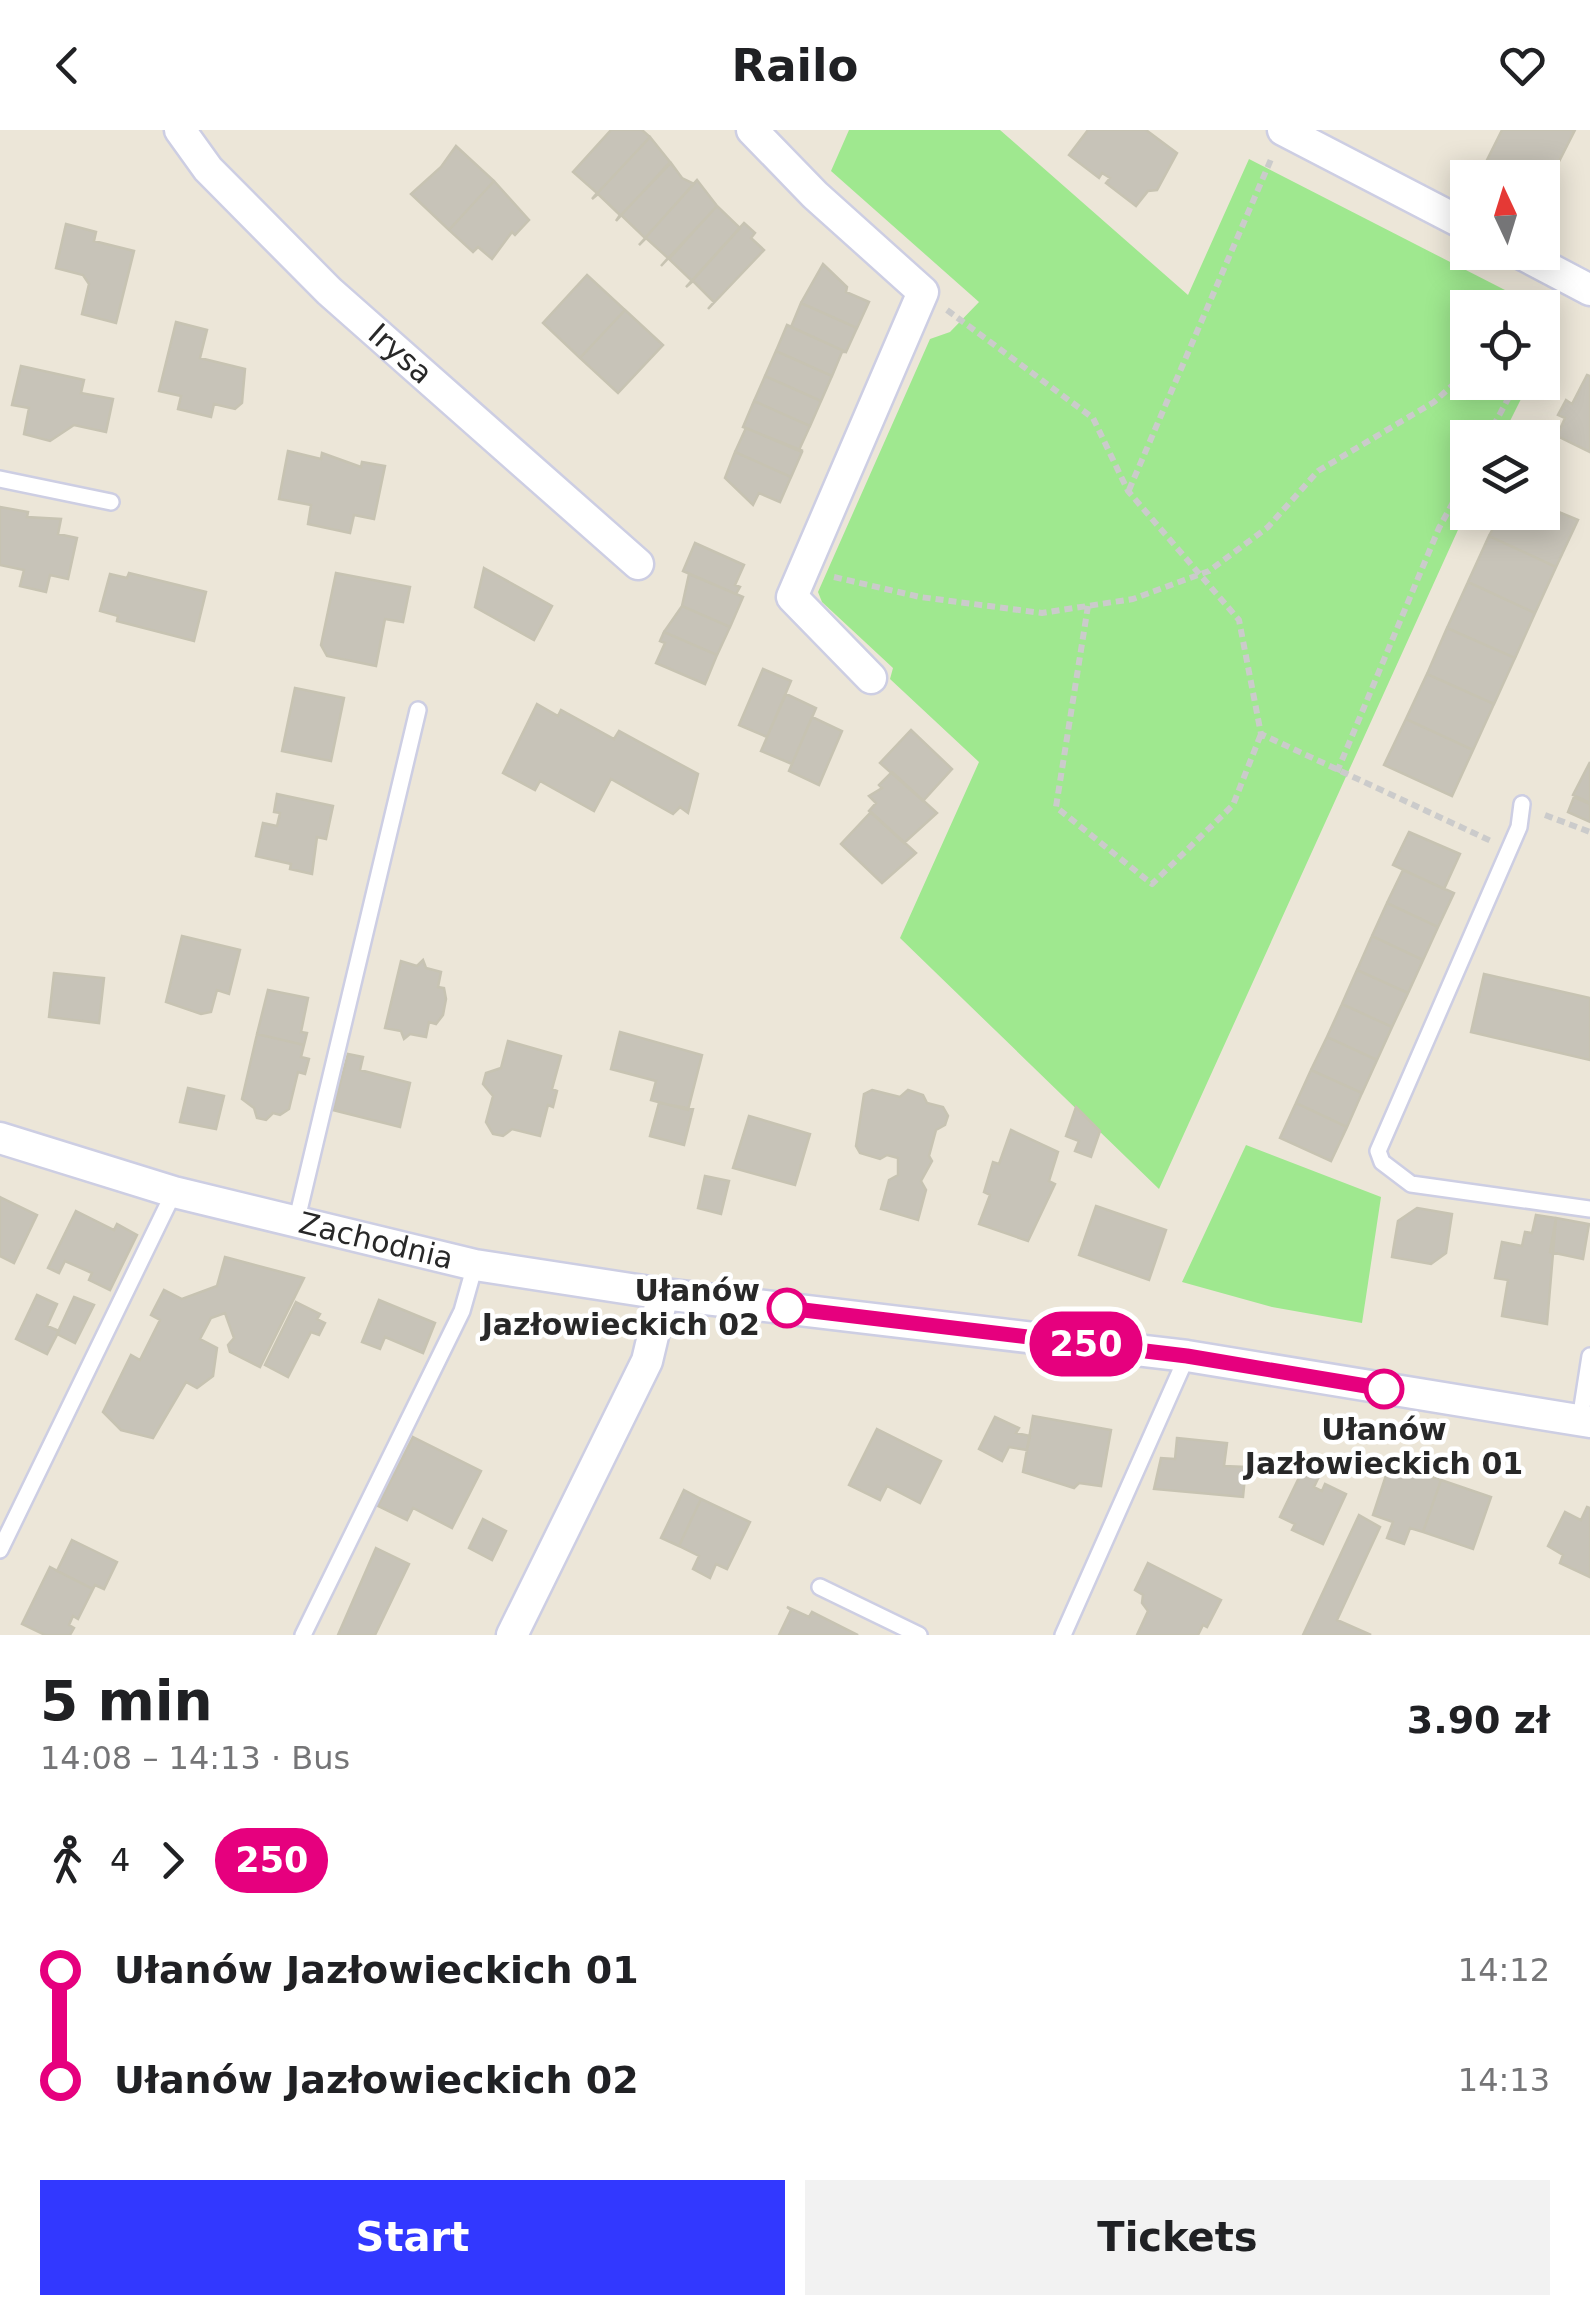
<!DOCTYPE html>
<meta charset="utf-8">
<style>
:root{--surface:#fff;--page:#f2f2f2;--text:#202124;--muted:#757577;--accent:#3238ff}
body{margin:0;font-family:"DejaVu Sans",sans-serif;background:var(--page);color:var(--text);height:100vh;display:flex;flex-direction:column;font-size:38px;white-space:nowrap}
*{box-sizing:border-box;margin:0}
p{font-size:32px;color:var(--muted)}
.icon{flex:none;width:55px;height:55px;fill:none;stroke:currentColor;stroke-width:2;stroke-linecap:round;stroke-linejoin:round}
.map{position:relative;height:1505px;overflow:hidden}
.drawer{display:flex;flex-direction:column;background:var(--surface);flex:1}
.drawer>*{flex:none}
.badge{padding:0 20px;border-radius:32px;font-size:35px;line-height:65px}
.needle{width:65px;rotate:356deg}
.buttons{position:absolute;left:1450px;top:30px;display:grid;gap:20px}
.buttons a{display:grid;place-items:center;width:110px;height:110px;border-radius:0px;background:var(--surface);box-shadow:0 5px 25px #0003;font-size:50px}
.map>.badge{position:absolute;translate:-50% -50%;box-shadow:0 0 0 5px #fff}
.legs{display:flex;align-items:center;gap:15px;height:110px;padding:0 40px;font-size:32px}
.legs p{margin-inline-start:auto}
.head{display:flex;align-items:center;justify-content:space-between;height:170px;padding:0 40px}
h1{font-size:55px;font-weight:600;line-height:75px}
.button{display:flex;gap:20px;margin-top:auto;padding:20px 40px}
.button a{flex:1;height:115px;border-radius:0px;background:var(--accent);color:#fff;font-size:40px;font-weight:600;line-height:115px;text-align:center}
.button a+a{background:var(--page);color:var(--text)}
ul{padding:0 40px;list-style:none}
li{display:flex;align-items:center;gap:35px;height:110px;font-size:38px}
li i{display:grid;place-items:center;width:15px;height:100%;margin:0 12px;background:currentColor}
li i::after{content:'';width:25px;height:25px;margin:-12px;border:8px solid;border-radius:50%;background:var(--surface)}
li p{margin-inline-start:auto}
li:first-child i{background:linear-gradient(#0000 50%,currentColor 0)}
li:last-child i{background:linear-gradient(currentColor 50%,#0000 0)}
header{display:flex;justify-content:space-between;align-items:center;height:130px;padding:0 40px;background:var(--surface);font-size:45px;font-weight:600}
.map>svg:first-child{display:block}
.green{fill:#9fe88f}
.building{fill:#c7c3b8;stroke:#c7c3b2;stroke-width:2.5}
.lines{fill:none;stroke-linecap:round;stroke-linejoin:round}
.service-casing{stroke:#cdcee3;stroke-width:20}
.minor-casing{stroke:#cdcee3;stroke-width:35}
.path{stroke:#cbcbcb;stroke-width:6;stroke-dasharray:8 5;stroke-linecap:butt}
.service{stroke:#fff;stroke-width:15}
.minor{stroke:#fff;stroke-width:30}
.line-1-casing{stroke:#fff;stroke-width:22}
.line-1{stroke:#e6007e;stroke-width:15}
.stop-1-dot{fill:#fff;stroke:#e6007e;stroke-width:5}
.labels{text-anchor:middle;stroke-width:9;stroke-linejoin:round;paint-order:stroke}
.street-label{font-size:30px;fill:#282828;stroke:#fff}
.stop-label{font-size:30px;font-weight:bold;fill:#282828;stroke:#fff;text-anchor:end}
</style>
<header><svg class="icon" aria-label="back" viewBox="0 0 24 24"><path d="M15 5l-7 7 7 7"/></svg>Railo<svg class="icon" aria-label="heart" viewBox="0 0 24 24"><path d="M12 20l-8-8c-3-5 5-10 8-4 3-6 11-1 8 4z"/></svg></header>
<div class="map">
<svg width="1590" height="1505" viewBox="0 0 1590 1505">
<rect width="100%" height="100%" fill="#ece6d8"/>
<!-- green -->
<path class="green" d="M849,0h151l188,165 61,-136 289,148 -70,1v74l61,1 -27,54 -34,1 -1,72 -308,679 -259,-251 79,-176 -89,-83 3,-11 -71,-66 -4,-10 112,-253 20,-7 29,-30 -148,-131z
M1246,1015l135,52 -19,126 -90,-16 -90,-25z"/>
<!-- building -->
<path class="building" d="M611,0h31l8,7 -58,62 5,-6 -24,-21z
M1088,0h58l31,23 -20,37 -9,1 -12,15 -30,-23 4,-5 -8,-5 -3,5 -30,-23z
M1502,0h73l-27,53 -29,-15 -4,10h-18l-15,-8z
M650,7l20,25 -54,59 4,-6 -22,-21 -6,5z
M456,16l38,35 -45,49 -38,-36 30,-27z
M671,33l11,15 12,6 -49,54 -24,-23z
M697,50l20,26 -56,60 7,-8 -22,-20 -7,7z
M494,51l35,39 -14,15 -3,-3 -20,27 -14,-12 -5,5 -24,-22z
M717,76l23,22 -48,53 -23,-22z
M744,93l11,10 -4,5 13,12 -56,59 6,-7 -21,-21 -7,6z
M66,94l30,8 -2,9 40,10 -18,72 -34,-9 7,-30 -6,-9 -27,-7z
M823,134l24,23 -1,5 23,10 -12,26 -56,-25z
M587,145l38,35 -45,48 -37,-35z
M801,173l56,25 -11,24 -55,-25z
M625,180l38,35 -45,48 -38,-35z
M176,192l31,8 -7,28 45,11 -3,34 -7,6 -21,-5 -3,13 -33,-8 3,-13 -22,-5z
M787,195l59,27h-4l-10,24 -56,-25z
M776,221l56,25 -11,25 -56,-25z
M21,236l63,14 -3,13 32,6 -7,33 -32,-7 -24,16 -26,-7 5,-26 -17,-3z
M1587,245l3,1v76l-33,-16 8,-18 -7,-3 8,-15 6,4z
M765,246l56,25 -11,25 -56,-25z
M754,271l56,25 -11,24 4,1 -60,-24z
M746,298l56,24 -11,25 -56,-25z
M288,321l33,8 1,-6 39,14 1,-5 23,4 -11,53 -20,-4 -4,18 -42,-9 3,-19 -32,-6z
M735,322l56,25 -11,25 -21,-9 -6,12 -28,-27z
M1542,375l36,15 -22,47 -67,-31 13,-24h40z
M0,377l28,5 -1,5 34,2 -3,15 19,4 -9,41 -18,-4 -4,17 -26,-6 4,-16 -24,-5z
M1489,406l67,31 -21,46 -67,-31z
M695,413l49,22 -9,20 5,2 -4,7 -53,-23z
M484,438l68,38 -18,34 -59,-33z
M129,443l77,19 -12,49 -77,-20 1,-5 -18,-5 10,-37 17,4z
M336,443l74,14 -7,35 -18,-3 -9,47 -49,-10 -6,-11z
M689,444l54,23 -13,30 -48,-21z
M1468,452l67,31 -20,45 -68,-30z
M682,476l48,21 -13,28 -53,-23z
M1447,498l68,30 -21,46 -67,-30z
M664,502l53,23 -12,29 -49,-21 9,-20 -5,-2z
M763,539l28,12 -24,56 -28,-12z
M1427,544l67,30 -21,46 -67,-31z
M295,558l49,10 -13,63 -49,-10z
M786,564l30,14 -24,56 -31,-13z
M537,574l21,12 3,-6 53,29 5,-8 79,43 -10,39 -8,-6 -7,7 -62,-35 -17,32 -54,-30 -5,9 -32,-17z
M812,587l30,14 -23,54 -30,-14z
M1406,589l67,31 -21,46 -68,-31z
M911,600l41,39 -29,32 -43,-38z
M1590,632v41l-17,-8z
M892,642l45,41 -33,30 -35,-32 7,-8 -7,-7 13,-8 -3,-3z
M277,664l56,12 -7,33 -9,-2 -5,37 -22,-5 1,-5 -35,-8 7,-33 14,3 3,-13 -6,-1z
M1574,667l16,7v18l-22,-10z
M871,682l45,41 -34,30 -41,-39z
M1409,702l51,22 -16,35 -51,-24z
M1403,740l51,23 -16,34 -51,-24z
M1387,773l51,24 -15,33 -51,-24z
M182,806l58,14 -11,44 -12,-4 -6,22 -10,2 -35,-12z
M1372,806l51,24 -15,33 -51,-23z
M423,830l3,8 15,4 -3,15 6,1 2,11 -3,16 -7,9 -7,-2 -3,15 -16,-3 -6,5 -3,-8 -16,-3 16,-67 16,5z
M1357,840l51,23 -16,34 -50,-23z
M54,843l50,5 -5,45 -50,-6z
M1484,844l106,24v62l-119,-28z
M268,860l40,8 -7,34 6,1 -3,12 -47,-11z
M1342,874l50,23 -15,33 -50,-23z
M620,902l82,23 -14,55 -37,-10 5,-19 -45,-12z
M257,904l47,11 -3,12 8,2 -4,15 -7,-2 -9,37 -9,6 -7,-2 -7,7 -9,-2 -3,-10 -12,-9z
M1327,907l50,23 -15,33 -51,-23z
M508,911l53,15 -9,33 5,2 -4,16 -5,-2 -8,31 -28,-7 -9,7 -10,-2 -7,-12 7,-26 -10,-12 3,-11 15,-5z
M348,924l15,3 -3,13 50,13 -10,44 -67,-17z
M1311,940l51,23 -15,34 -51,-24z
M188,958l36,8 -8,33 -36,-7z
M872,960l28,7 8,-7 15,5 4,8 16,4 5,9 -3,9 -9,5 -7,26 3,5 -11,20 5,9 -8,30 -37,-11 8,-29 9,-5v-17l-11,-3 -7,4 -20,-6 -4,-7 8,-52z
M659,973l34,6 -9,36 -34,-9z
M1296,973l51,24 -16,34 -51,-23z
M1076,977l24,24 -9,26 -16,-6 4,-10 -13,-5z
M749,986l61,18 -15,51 -62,-17z
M1011,1000l47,22 -9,29 6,3 -27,57 -49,-17 11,-29 -6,-3 9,-30 6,2z
M705,1046l24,5 -8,33 -23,-6z
M0,1067l37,18 -23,48 -14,-7z
M1096,1076l70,24 -17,50 -70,-25z
M1417,1078l35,6 -6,39 -15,11 -39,-7 6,-36z
M76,1081l38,19 3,-6 20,11 -27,55 -21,-10 3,-7 -27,-12 -6,12 -11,-5z
M1536,1085l20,3 -9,106 -45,-8 6,-36 -13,-2 7,-36 20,4 3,-14 7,1z
M1556,1088l33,6 -6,35 -33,-7z
M225,1127l79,21 -44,89 -30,-15 -2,-7 6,-7 -9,-25 -14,5 -11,21 17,9 -4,28 -16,12 -11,-6 -33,56 -32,-8 -18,-18 28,-57 9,5 20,-40 -9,-5 13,-25 18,9 35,-13z
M37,1165l20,9 -10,22 12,5 -12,23 -31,-15z
M74,1167l20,8 -19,38 -18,-9z
M379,1170l56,23 -12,30 -38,-16 -5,12 -18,-7z
M296,1172l24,12 -3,5 8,4 -6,12 -8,-3 -23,45 -23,-12z
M1033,1286l78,14 -10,56 -22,-3 -5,5 -51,-16z
M995,1287l24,11 -3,5 14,3 -3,14 -18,-3 -7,14 -23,-12z
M877,1299l64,32 -21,42 -33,-17 -7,14 -31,-15z
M413,1307l68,34 -29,57 -39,-20 -6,12 -29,-14z
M1177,1308l50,5 -3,23 22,1 -3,30 -89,-8 7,-31 14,1z
M1309,1327l16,7 -11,23 8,4 3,-7 21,10 -23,50 -31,-14 3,-6 -15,-7z
M1390,1333l51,17 -18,52 -13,-4 -6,16 -17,-6 6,-16 -20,-7z
M1441,1350l50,17 -18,52 -50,-17z
M684,1360l17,9 -22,47 -18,-8z
M701,1369l49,23 -23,47 -11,-5 -6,14 -17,-9 6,-13 -20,-10z
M1587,1377l3,1v69l-30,-14 3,-8 -15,-9 17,-34 16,8z
M1359,1385l21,12 -43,93 34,15h-68z
M483,1389l23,12 -14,29 -23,-12z
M72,1410l45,22 -13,27 -9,-4 -2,4 -36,-18z
M376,1418l33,16 -34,71h-37z
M1148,1433l73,37 -14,27 -4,-2 -5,10h-61l11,-24 -6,-8 1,-8 -8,-5z
M50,1437l43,22 -15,30 -5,-3 -4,9 5,3 -4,7h-25l-23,-11z
M787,1477l22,10 3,-5 46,23h-79l12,-25z"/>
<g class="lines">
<defs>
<path id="service" d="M0,349l111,23
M1522,674l-3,23 -141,324 4,11 29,22 179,25
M296,1093l122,-513
M1580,1290l10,-64
M0,1420l174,-358
M820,1457l99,48
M303,1505l159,-324 13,-46
M1063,1505l124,-279"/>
<g id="minor">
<path id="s1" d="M180,0l28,39 121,122 309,273"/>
<path d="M752,0l63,65 108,97 -131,305 79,81"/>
<path d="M1283,0l185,96"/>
<path d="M1518,122l72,38"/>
<path id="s2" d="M0,1008l174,54 301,73 188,29 524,62 403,66"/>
<path d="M512,1505l135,-274 16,-67"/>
</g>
</defs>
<!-- service casing -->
<use href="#service" class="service-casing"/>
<!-- minor casing -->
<use href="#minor" class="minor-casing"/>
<!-- path -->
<path class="path" d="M947,180l146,108 35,73 111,129 22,114 230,107
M1542,204l14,-26
M1487,308l30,-56
M1129,360l143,-333
M834,447l86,20 122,16 91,-14 76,-28 59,-44 50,-56 116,-69 34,-31
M1088,476l-32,201 96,77 81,-79 28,-71
M1337,642l102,-244 29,-53
M1545,685l45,17"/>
<!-- service -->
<use href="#service" class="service"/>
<!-- minor -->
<use href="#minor" class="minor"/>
</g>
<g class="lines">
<defs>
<path id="line-1" d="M787,1178l400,48 197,33"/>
</defs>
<!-- line-1 casing -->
<use href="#line-1" class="line-1-casing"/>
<!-- line-1 -->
<use href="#line-1" class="line-1"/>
</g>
<!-- markers -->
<g class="stop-1-dot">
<circle cx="787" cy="1178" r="18"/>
<circle cx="1384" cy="1259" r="18"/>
</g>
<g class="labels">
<!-- street labels -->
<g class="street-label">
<text dy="10" stroke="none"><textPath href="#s1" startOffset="315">Irysa</textPath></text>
<text dy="10" stroke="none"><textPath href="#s2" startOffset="390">Zachodnia</textPath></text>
</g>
<!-- stop labels -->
<g class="stop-label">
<text x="760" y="1171">Ułanów<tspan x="760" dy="34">Jazłowieckich 02</tspan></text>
<text x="1384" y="1310" text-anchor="middle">Ułanów<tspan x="1384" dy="34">Jazłowieckich 01</tspan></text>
</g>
</g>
</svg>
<div class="buttons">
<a><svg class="needle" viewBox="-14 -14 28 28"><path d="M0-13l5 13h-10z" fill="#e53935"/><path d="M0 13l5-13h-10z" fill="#757577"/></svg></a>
<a><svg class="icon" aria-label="locate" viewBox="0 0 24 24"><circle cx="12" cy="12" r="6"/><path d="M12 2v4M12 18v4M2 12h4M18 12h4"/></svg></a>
<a><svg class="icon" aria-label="layers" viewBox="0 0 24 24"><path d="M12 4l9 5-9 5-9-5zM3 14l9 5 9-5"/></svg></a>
</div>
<b class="badge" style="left:1086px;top:1214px;background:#e6007e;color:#fff">250</b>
</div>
<section class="drawer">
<div class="head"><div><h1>5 min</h1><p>14:08 – 14:13 · Bus</p></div><b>3.90 zł</b></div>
<div class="legs"><svg class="icon" aria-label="walk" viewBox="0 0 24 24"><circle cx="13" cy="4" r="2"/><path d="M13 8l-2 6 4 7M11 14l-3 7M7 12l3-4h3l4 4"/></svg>4<svg class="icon" aria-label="forward" viewBox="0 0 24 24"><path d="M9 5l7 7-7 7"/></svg><b class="badge" style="background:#e6007e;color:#fff">250</b></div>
<ul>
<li><i style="color:#e6007e"></i><b>Ułanów Jazłowieckich 01</b><p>14:12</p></li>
<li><i style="color:#e6007e"></i><b>Ułanów Jazłowieckich 02</b><p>14:13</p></li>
</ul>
<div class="button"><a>Start</a><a>Tickets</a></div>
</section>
